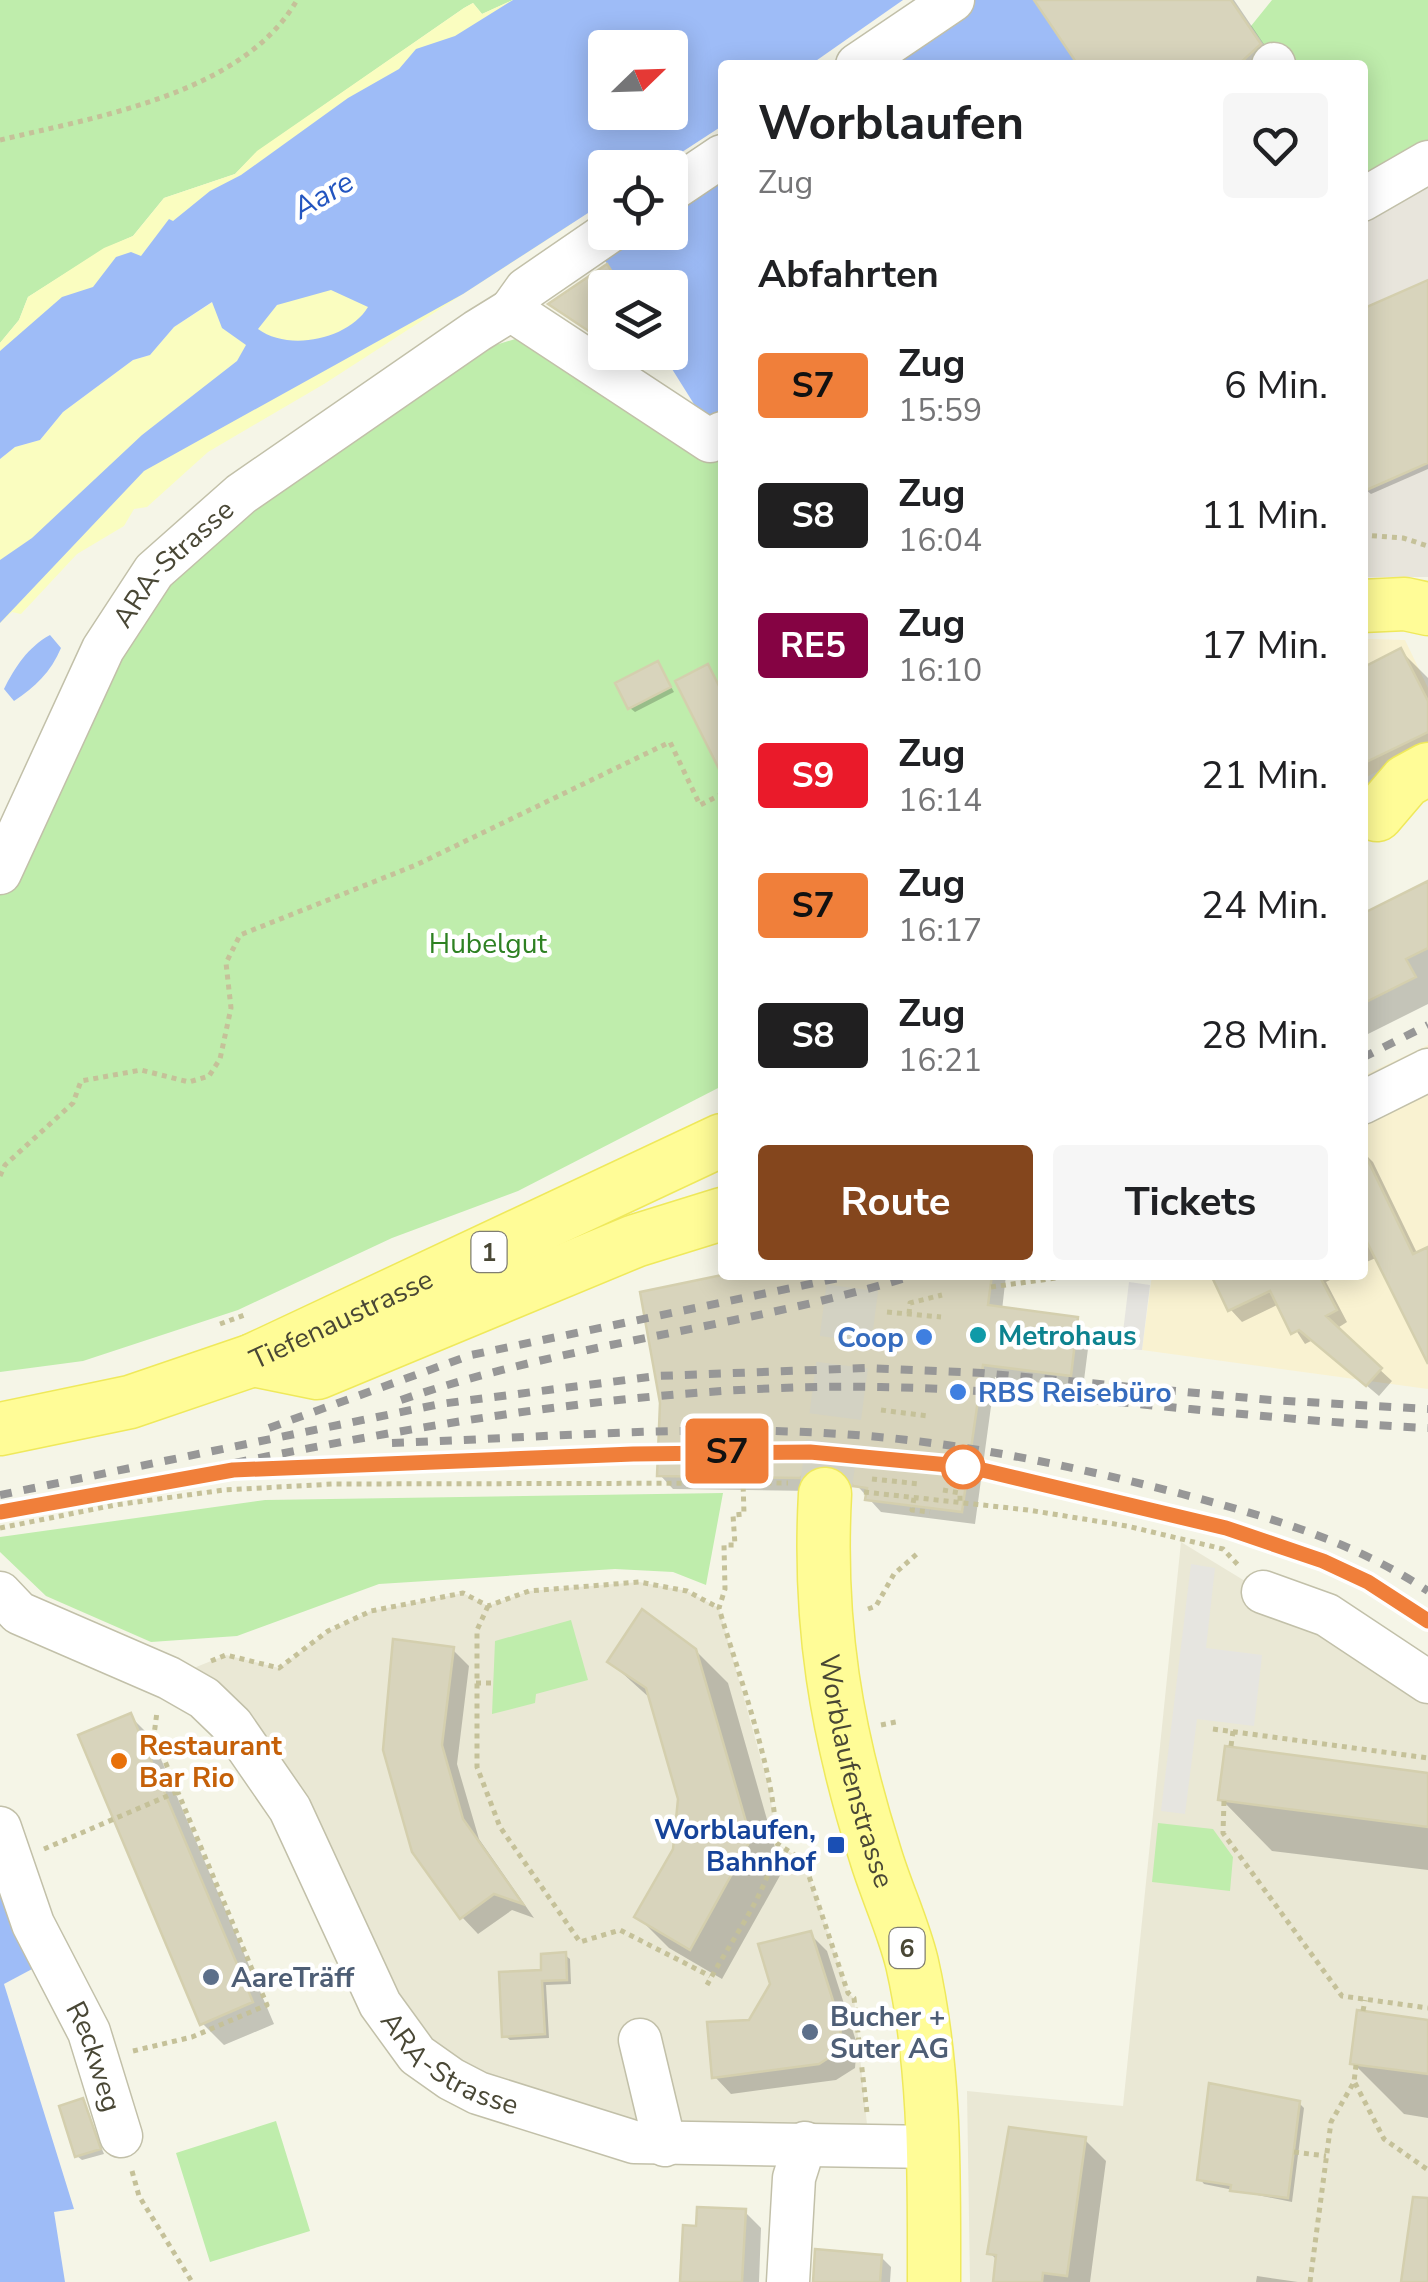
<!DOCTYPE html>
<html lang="de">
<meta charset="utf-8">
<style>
:root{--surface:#fff;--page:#f6f6f6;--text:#202124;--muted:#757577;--accent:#84461d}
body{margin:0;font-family:"Nunito Sans",sans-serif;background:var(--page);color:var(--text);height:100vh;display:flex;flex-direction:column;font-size:38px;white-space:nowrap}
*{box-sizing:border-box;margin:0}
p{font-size:32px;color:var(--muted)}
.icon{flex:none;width:55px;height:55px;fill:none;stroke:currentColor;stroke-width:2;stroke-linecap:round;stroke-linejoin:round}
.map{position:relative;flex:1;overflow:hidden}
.sheet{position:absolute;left:718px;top:60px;width:650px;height:1220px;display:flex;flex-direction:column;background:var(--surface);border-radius:10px;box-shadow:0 5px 25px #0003}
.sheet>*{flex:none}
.badge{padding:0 20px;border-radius:8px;font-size:35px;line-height:65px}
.needle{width:65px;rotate:67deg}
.tools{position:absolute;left:588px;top:30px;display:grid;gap:20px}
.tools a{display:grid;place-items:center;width:100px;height:100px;border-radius:10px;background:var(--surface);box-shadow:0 5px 25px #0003;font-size:50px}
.map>.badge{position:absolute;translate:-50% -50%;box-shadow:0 0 0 5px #fff}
h2{padding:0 40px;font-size:38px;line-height:90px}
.round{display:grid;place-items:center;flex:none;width:105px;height:105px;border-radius:10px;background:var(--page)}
.summary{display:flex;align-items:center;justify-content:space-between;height:170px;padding:0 40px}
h1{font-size:48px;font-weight:700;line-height:75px}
.cta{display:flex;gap:20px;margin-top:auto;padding:20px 40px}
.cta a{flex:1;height:115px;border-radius:10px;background:var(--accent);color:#fff;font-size:40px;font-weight:700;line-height:115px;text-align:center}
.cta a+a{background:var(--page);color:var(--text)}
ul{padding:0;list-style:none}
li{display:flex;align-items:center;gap:30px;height:130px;padding:0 40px}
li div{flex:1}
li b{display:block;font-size:38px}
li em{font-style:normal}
li .badge{min-width:110px;font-weight:700;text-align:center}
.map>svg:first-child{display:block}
.residential{fill:#eae8d5}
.commercial{fill:#f9f2d1}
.industrial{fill:#e8e5dc}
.green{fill:#bfedac}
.sand{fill:#fafdc0}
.parking{fill:#e6e5e0}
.water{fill:#9ebcf7;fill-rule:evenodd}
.shadow{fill:#0003}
.building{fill:#d8d4bc;stroke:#d4cfae;stroke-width:2.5}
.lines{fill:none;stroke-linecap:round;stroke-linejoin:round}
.major-tunnel{stroke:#d3d2c3;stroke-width:52;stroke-dasharray:52 26;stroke-linecap:butt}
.minor-casing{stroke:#c2c0a9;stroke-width:45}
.major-casing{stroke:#efe95b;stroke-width:55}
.path{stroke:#c5c199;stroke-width:5;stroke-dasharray:5 5;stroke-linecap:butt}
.minor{stroke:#fff;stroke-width:42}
.major{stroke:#fffc97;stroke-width:52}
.rail{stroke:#979797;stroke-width:8;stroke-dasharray:12 12;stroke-linecap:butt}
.line-casing{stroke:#fff;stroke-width:22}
.line{stroke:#f07f3a;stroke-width:15}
.culture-dot{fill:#0f9aa8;stroke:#fff;stroke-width:4}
.shop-dot{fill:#3f7fe0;stroke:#fff;stroke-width:4}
.stop-dot{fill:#fff;stroke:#f07f3a;stroke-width:5}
.food-dot{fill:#e8710a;stroke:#fff;stroke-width:4}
.transit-dot{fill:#1a4fb4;stroke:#fff;stroke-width:4}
.service-dot{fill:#5c6f8a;stroke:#fff;stroke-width:4}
.labels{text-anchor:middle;stroke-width:9;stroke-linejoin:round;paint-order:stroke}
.shield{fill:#fff;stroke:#807e72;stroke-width:2.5}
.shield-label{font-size:25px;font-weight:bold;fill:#494735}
.street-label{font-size:28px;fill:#494735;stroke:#fff}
.park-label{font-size:28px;fill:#2e8122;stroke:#fff}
.culture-label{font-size:28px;font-weight:bold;fill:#0d838f;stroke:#fff;text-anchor:start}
.shop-label{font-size:28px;font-weight:bold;fill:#366cbe;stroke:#fff;text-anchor:end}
.food-label{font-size:28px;font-weight:bold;fill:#c56008;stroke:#fff;text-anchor:start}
.transit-label{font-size:28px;font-weight:bold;fill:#164399;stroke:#fff;text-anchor:end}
.service-label{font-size:28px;font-weight:bold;fill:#4e5e75;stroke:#fff;text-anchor:start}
.water-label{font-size:30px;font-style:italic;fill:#2355c0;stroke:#fff}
</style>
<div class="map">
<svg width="1428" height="2282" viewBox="0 0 1428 2282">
<rect width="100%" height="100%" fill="#f5f5e7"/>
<!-- residential -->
<path class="residential" d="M1181,1542l82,50 165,90v600h-458l-3,-191 156,15z
M639,1582l48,9 32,17 51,184 6,51 28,18 44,132 6,5 15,146 -204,1 -231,-76 -144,-260 -121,-131 57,-23 53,13 49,-37 43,-20 92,-18 25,13 41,-15z"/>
<!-- commercial -->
<path class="commercial" d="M1368,639l37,1 23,48v56l-65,35 -1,-138z
M1428,1045v344l-286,-39 10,-75h210l1,-199z"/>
<!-- industrial -->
<path class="industrial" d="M1428,162v415h-65v-377z"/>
<!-- green -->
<path class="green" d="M0,0h513l-31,14 -9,-11 -9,5 -206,143 -23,23 -71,24 -31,38 -29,13 -76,48 -9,23 -19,23z
M1272,0h156v162l-65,38 -1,-135h-69l-15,-23 -11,7 -16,-23z
M525,336l197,116v634l-204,105 -126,47 -154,72 -155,51 -83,11v-499l154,-302 335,-224z
M723,1493l-17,92 -33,-13 -58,-3 -236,15 -142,52 -86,6 -105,-46 -46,-44v-15l265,-37z
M571,1620l17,60 -52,14 -1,9 -43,11 3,-73z
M1158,1823l55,6 20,28 -3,34 -78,-9z
M276,2121l34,110 -100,31 -34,-109z"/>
<!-- sand -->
<path class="sand" d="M513,0h9l-522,362v-19l19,-23 9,-23 76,-49 29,-12 31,-38 71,-24 22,-23 207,-143 9,-5 9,11z
M573,223l-249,161 -116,68 -61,55 -13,2 -10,17 -47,28 -56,60 -9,-2 -12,11v-164l15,-12 25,-7 23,-28 70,-52 17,-5 24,-28 39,-25 16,29 28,-7 20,-19 56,-29z"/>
<!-- parking -->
<path class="parking" d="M1129,1282l21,3 -8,65 -21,-1z
M1191,1564l24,4 -9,80 56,7 -8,71 -57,-7 -12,95 -24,-3z"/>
<!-- water -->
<path class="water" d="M513,0h390l-93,65h-88v61l-63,41 -54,1v34l-142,92 -319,177 -144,152v-63l32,-22 110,-103 95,-74 9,-16 -24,-17 -10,-26 -38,25 -24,28 -17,5 -70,52 -23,28 -25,7 -15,12v-108l62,-54 31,-10 23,-30 15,-5 10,4 28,-37 4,2 37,-30 31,-16 107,-77 51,-29 17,-20 39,-13zM605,48h65v64h-65zM331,290l37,17c-19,32 -79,45 -110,22l19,-24z
M966,0h68l44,65h-208z
M722,165v244l-18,11 -42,-67 8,-1v-64l-48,-1 -25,-39 23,-15 50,-1v-33z
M50,635l11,13c-10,24 -26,39 -47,53l-10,-12c11,-22 24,-42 46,-54z
M0,1886l34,82 -30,16 70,225 -20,3 11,70h-65z"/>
<!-- shadow -->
<path class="shadow" d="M1037,0h197l42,62 -195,3z
M607,267l16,21h-18v55l-53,-38z
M1428,290v179l-57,25 -5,-4z
M619,352h37l-18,13z
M1401,651l27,27v117l-66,33v-158z
M658,664l16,28 -39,20 -5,-4z
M708,667l14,24v76l-44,-85z
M1428,884v120l-66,33v-120z
M1362,1151l11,11 45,93 10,-5v109l-50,-102 -16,7z
M735,1275h271l-4,35 75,9 13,14 -7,55 -88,-11 -20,147 -94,-12 -29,-32 -10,-4 -29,15 -140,-2 -13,-14z
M1214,1275h126l-14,7 21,40 -11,7 56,52 -13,15 -66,-56 -8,4 -26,-40 -37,18 -11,-12z
M396,1642l57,8 16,16 -12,98 22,75 55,79 -22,-8 -34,24 -16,-17z
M695,1650l33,33 54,189 -60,107 -53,-31 -32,-32 39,-66 4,-51 -28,-99 -42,-38z
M130,1716l22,22 122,286 -50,21 -22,-22z
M1428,1775v95l-156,-19 -51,-52z
M810,1934l17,17 30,93 -2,24 -19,12 -105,14 -16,-17z
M565,1955l5,4 1,25 -25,1 3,53 -39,2 -5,-4 39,-64z
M1428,2022v96l-24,-4 -51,-51z
M82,2101l22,53 -22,6 -5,-4z
M1299,2103l5,5 -12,94 -88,-18 -4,-5z
M1085,2140l21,21 -16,121h-94l2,-21 -8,-8z
M745,2212l16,16 -2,54h-76l15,-54z
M881,2257l10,10 -1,15h-76z
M1257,2276l41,6h-42z"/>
<!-- building -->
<path class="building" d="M1034,0h197l30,44 -23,21h-160z
M607,264l15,24h-17v54l-57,-38z
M1428,280v183l-66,29v-183z
M1401,648l27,53v31l-66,32v-96z
M658,661l13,26 -43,22 -13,-26z
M708,664l14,28v83l-47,-94z
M1428,881v67l-22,11 10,18 -54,27v-90z
M1362,1148l51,106 15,-7v117l-66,-132z
M722,1275h270l-4,30 90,12 -7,59 -88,-11 -21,147 -97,-12 2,-12 -14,-2 -11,-17 -15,-5 -15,3 -12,11 -143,-2 3,-73 -20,-111z
M1211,1275h108l18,35 -11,6 56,52 -16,18 -67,-56 -8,4 -21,-43 -42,20z
M642,1609l54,40 55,190 -61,111 -56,-33 39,-68 5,-50 -32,-111 -39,-26z
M393,1639l61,8 -12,98 21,74 60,85 -29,-10 -34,25 -48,-67 -29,-102z
M131,1713l122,289 -53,23 -122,-290z
M1225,1746l203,27v54l-210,-27z
M811,1931l30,95 -2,25 -20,13 -107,14 -5,-56 42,-2 21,-36 -12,-40z
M566,1952l1,28 -25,1 3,53 -43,3 -3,-65 42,-2v-16z
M1357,2010l71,10v54l-78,-10z
M1209,2083l91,18 -12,97 -58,-7 1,-6 -34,-5z
M83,2098l18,51 -26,8 -16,-51z
M1009,2127l77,10 -19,139 -24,-3 -1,9h-49l3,-27 -9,-1z
M1413,2197l15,1v84h-27z
M697,2207l49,2 -4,73h-62l3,-57 13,1z
M815,2249l67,6 -2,27h-67z"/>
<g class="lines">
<!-- major-tunnel -->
<path class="major-tunnel" d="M825,1494l29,-219"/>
<defs>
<g id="minor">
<path d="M857,65l96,-65"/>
<path d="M1273,65l1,-1"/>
<path d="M670,191l52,-35"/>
<path d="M1362,200l66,-38"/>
<path d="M511,310l15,-21 83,-57"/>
<path id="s1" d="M0,873l103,-224 51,-78 87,-77 236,-163 34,-21 199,131 12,-8"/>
<path d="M1362,1103l66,-33"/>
<path d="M1263,1592l64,23 101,67"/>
<path id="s2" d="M0,1593l19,20 150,65 35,20 28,27 58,84 90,195 37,51 34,24 27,14 156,49 300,5"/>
<path id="s3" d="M0,1828l33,96 56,108 32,104"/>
<path d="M640,2040l25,105"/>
<path d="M788,2282l6,-104 11,-35"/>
</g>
<g id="major">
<path d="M1362,606l43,-2 23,5"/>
<path d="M1377,815l29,-34 22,-12"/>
<path d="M253,1360l64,13 318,-132 87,-27"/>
<path id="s4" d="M0,1429l130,-27 123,-42 469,-220"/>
<path id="s5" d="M825,1494c-7,130 11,237 50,360 11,37 28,72 37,109 24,105 22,212 22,319"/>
</g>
</defs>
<!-- minor casing -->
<use href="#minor" class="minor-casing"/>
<!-- major casing -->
<use href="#major" class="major-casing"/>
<!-- path -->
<path class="path" d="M0,140c96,-23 243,-46 297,-140
M1362,535l41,3 25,8
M0,1176l5,-11 68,-62 8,-22 60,-11 48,12 20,-6 11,-17 11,-51 -5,-45 14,-28 176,-70 254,-123 30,63 22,-11
M991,1287l87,-12
M887,1312l54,5
M909,1314l1,-11 32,-8
M220,1324l27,-10
M881,1410l47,6
M872,1479l48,5
M943,1490l17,3v9
M864,1492l164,18 99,16 96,23 17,18
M914,1498l-2,12 18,2
M0,1528l115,-23 109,-15 109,-6 455,-1
M488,1606l-11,24v137l23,60 80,115 40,-12 90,46
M868,1609l8,-3 18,-32 24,-21
M211,1661l15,-6 53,13 49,-37 43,-20 92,-18 25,13 41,-15 110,-9 48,9 32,17
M476,1683h18
M881,1725l15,-3
M1213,1729l215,29
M1231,1746l2,-15
M1224,1801l-1,32 119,163 86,12
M776,1843l28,18 44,132 6,5 13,115
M44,1849l135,-58
M707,1985c20,-38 58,-89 67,-130 12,-54 -39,-190 -55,-247l6,-19 -1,-44h11l-2,-30 11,-1 -1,-33
M1363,2011l2,-11
M133,2051l59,-14 75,-32 -113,-270 3,-23
M1355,2083l29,56 44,31
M1294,2152l32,4
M132,2171l7,25 53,86
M1310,2282l21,-160 23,-40 2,-17"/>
<!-- minor -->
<use href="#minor" class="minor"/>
<!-- major -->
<use href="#major" class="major"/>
<!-- rail -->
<path class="rail" d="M1362,1058l66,-33
M401,1400c167,-58 345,-72 514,-125
M269,1428l202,-73 382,-80
M392,1443c143,-5 289,-18 432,-10 122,6 241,31 358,61 87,23 171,47 246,97
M268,1468l483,-17 218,16 295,73 104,42 60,39
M0,1495l440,-91 217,-28 210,-8 115,5 289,27 157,9
M0,1512c259,-54 516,-114 781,-124 216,-9 431,30 647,40"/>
</g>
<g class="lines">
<defs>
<path id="line" d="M0,1512l233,-42 400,-16 177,-2 160,15 256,61 97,33 45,21 60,39"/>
</defs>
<!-- line casing -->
<use href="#line" class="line-casing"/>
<!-- line -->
<use href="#line" class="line"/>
</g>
<!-- markers -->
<circle class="culture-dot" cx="978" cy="1335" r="10"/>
<g class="shop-dot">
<circle cx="924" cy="1337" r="10"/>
<circle cx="958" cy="1392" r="10"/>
</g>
<circle class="stop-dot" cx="963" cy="1467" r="20"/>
<circle class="food-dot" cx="119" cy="1761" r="10"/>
<rect class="transit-dot" x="826" y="1835" width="20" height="20" rx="5"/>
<g class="service-dot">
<circle cx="211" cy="1977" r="10"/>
<circle cx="810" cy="2032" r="10"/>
</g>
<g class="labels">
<!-- shield labels -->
<g class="shield">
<rect x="471.5" y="1232" width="35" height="40" rx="8"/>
<rect x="889.5" y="1928" width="35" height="40" rx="8"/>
</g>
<g class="shield-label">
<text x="489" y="1261">1</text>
<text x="907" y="1957">6</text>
</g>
<!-- street labels -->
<g class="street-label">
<text dy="10" stroke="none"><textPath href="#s1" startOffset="358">ARA-Strasse</textPath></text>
<text dy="10" stroke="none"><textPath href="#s4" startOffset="360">Tiefenaustrasse</textPath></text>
<text dy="10" stroke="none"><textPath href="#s5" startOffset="280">Worblaufenstrasse</textPath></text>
<text dy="10" stroke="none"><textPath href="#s3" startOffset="248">Reckweg</textPath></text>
<text dy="10" stroke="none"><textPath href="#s2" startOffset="682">ARA-Strasse</textPath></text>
</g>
<!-- park labels -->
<g class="park-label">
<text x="488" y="953">Hubelgut</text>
</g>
<!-- culture labels -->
<g class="culture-label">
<text x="998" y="1345">Metrohaus</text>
</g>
<!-- shop labels -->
<g class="shop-label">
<text x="904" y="1347">Coop</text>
<text x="978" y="1402" text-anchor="start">RBS Reisebüro</text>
</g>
<!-- food labels -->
<g class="food-label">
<text x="139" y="1755">Restaurant<tspan x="139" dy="32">Bar Rio</tspan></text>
</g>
<!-- transit labels -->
<g class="transit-label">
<text x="816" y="1839">Worblaufen,<tspan x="816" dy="32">Bahnhof</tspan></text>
</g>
<!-- service labels -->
<g class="service-label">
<text x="231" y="1987">AareTräff</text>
<text x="830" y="2026">Bucher +<tspan x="830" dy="32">Suter AG</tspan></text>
</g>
<!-- water labels -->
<g class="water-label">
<text transform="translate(323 195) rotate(-30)" y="10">Aare</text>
</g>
</g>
</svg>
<div class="tools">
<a><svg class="needle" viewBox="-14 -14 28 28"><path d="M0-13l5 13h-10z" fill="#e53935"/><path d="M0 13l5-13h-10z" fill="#757577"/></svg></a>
<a><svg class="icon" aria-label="locate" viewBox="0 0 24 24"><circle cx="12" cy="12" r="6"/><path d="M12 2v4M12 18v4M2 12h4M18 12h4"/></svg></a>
<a><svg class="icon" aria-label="layers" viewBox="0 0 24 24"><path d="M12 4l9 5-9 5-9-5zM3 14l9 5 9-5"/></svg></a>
</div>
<b class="badge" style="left:727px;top:1451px;background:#f07f3a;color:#111">S7</b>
<section class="sheet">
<div class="summary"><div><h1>Worblaufen</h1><p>Zug</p></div><a class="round"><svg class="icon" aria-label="heart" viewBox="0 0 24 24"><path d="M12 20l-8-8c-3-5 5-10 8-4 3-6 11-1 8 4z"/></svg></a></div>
<h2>Abfahrten</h2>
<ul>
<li><span class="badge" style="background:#f07f3a;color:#111">S7</span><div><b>Zug</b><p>15:59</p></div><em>6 Min.</em></li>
<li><span class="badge" style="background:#201f20;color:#fff">S8</span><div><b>Zug</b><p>16:04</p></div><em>11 Min.</em></li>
<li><span class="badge" style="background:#850343;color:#fff">RE5</span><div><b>Zug</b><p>16:10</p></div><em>17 Min.</em></li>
<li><span class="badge" style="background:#ea1a2a;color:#fff">S9</span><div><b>Zug</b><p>16:14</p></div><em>21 Min.</em></li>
<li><span class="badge" style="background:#f07f3a;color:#111">S7</span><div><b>Zug</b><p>16:17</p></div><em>24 Min.</em></li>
<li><span class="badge" style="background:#201f20;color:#fff">S8</span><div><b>Zug</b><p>16:21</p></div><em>28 Min.</em></li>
</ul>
<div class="cta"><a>Route</a><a>Tickets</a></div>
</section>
</div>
